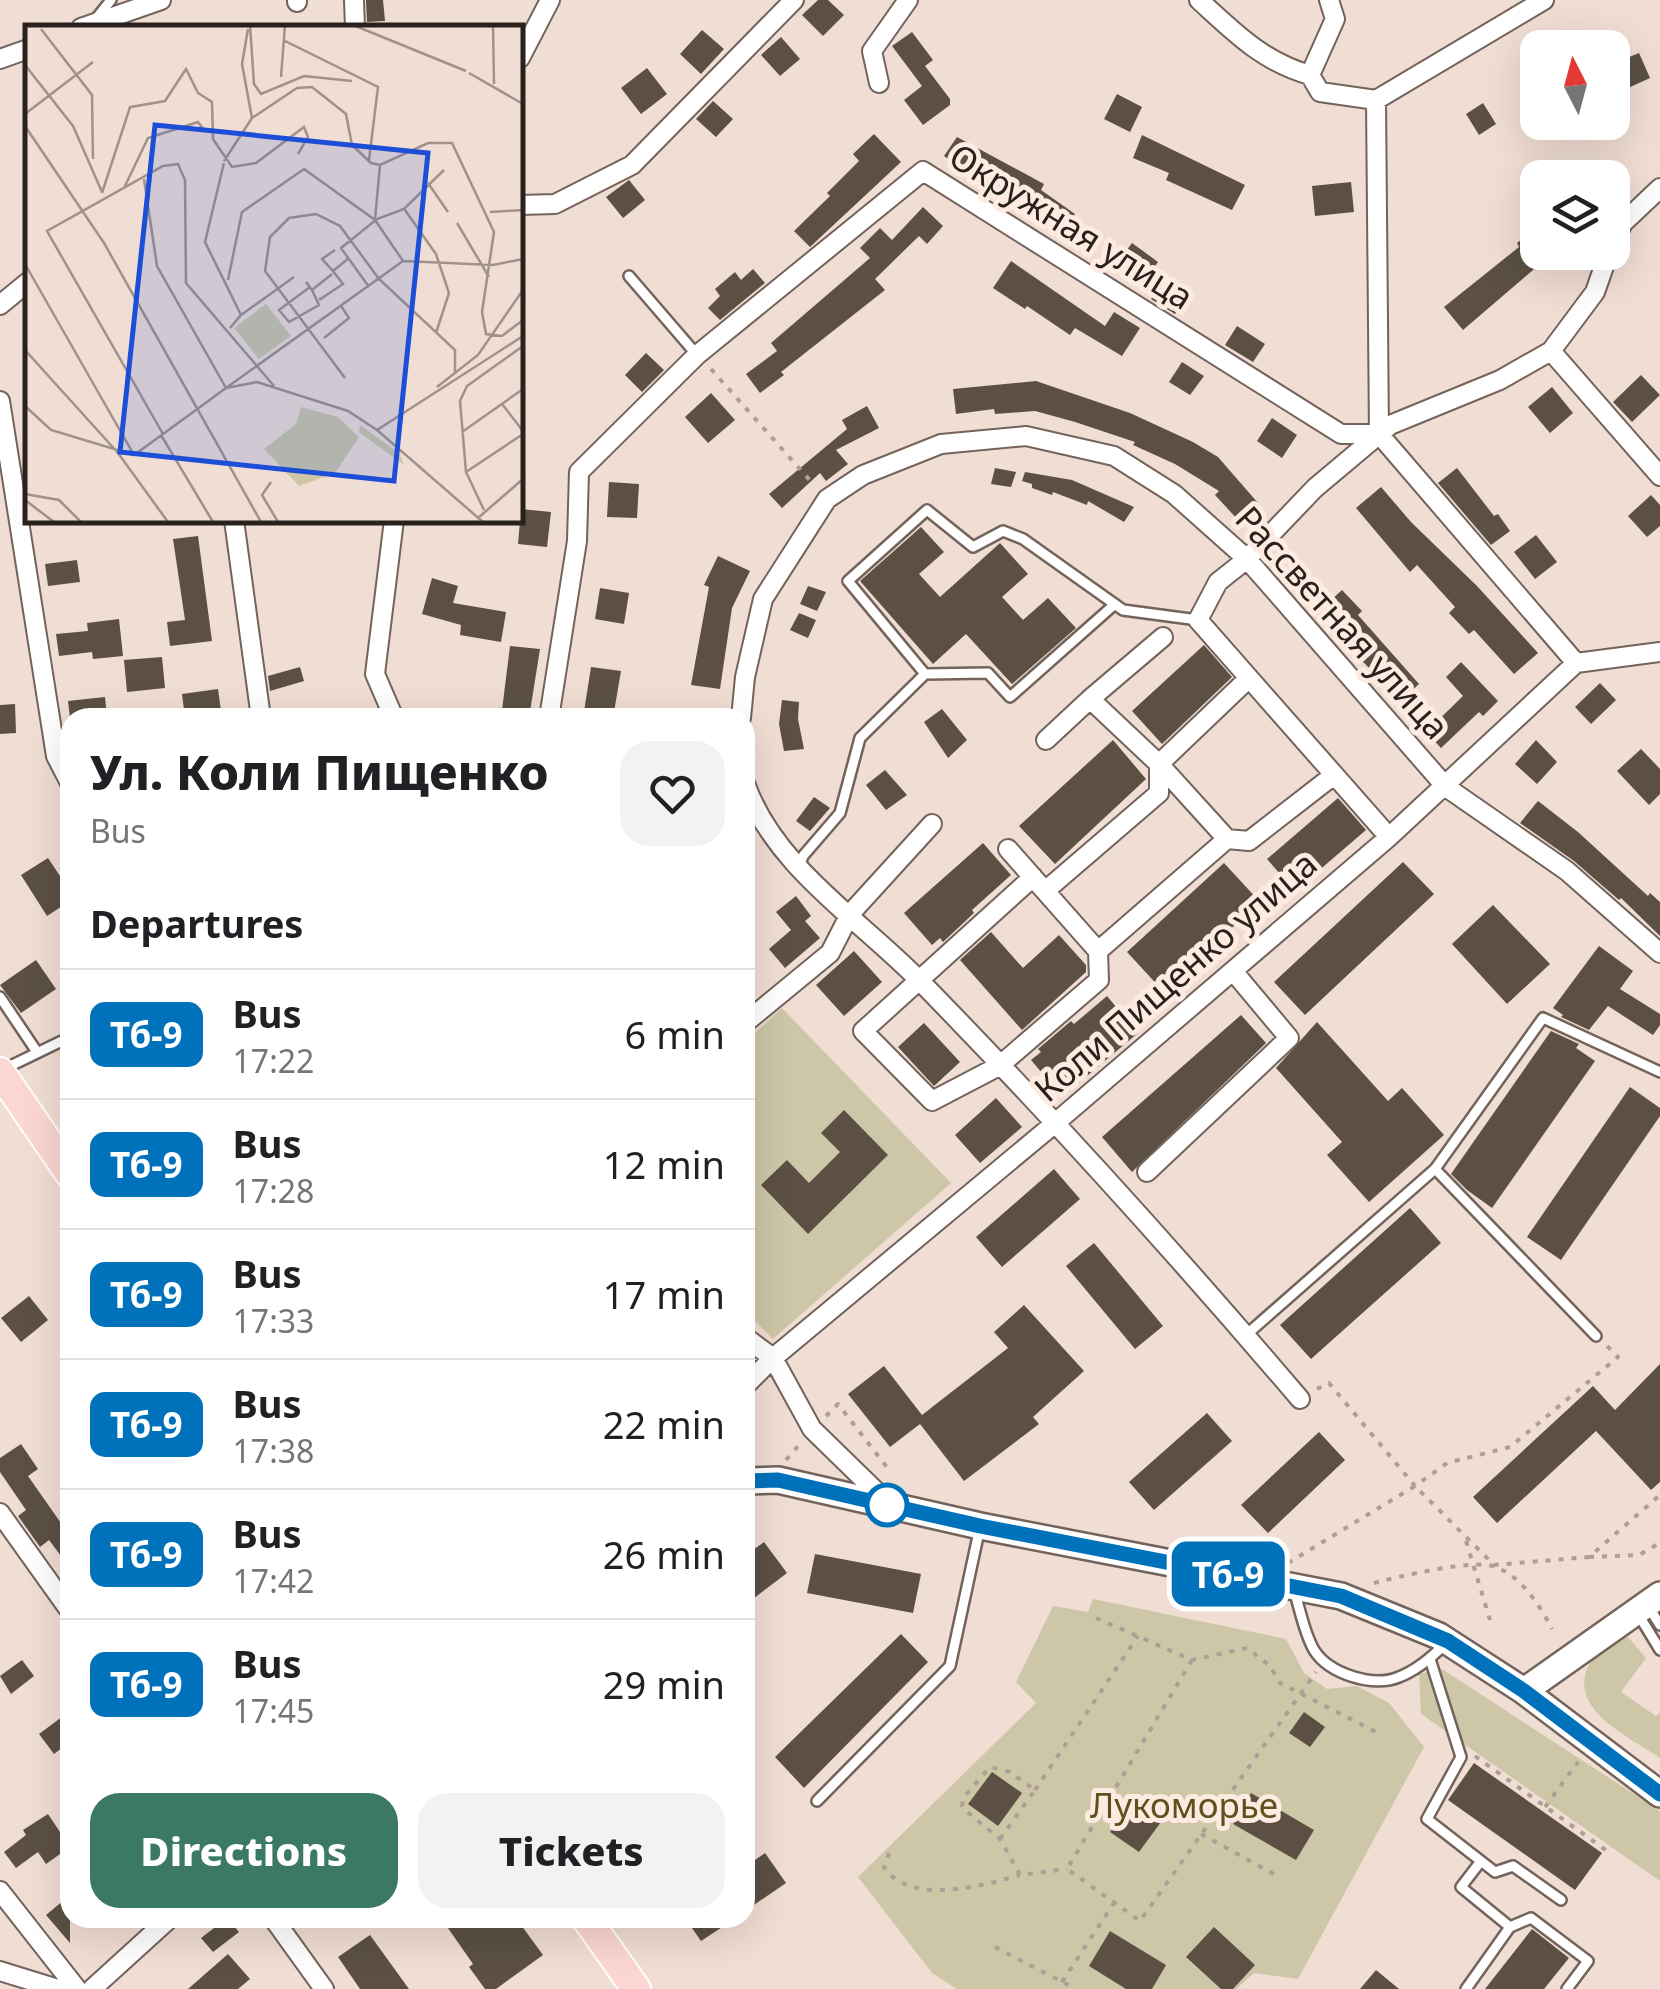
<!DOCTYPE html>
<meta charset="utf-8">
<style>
:root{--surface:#fff;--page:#f2f2f2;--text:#202124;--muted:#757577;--line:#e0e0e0;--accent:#3b7966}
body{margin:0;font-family:"Noto Sans",sans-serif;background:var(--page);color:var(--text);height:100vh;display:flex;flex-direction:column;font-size:38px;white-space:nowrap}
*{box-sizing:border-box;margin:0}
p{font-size:32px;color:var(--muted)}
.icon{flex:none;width:55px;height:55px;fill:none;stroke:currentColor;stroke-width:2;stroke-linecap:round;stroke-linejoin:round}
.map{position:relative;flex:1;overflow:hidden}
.side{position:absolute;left:60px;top:708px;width:695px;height:1220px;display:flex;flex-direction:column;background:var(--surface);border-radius:30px;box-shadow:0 10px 40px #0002}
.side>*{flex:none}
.badge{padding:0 20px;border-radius:15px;font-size:35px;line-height:65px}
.needle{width:65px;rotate:354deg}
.controls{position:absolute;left:1520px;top:30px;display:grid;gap:20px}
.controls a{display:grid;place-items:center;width:110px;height:110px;border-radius:20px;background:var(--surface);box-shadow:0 10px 40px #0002;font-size:50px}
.map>.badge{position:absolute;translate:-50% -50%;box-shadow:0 0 0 5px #fff}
h2{padding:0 30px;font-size:38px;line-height:90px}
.round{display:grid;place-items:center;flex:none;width:105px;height:105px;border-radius:30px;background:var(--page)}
.summary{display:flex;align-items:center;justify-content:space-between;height:170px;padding:0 30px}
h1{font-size:48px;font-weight:800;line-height:75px}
.cta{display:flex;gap:20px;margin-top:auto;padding:20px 30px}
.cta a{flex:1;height:115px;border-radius:30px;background:var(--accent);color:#fff;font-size:40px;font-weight:800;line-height:115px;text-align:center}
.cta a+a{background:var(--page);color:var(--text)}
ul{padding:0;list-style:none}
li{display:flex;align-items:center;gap:30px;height:130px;padding:0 30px;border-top:2px solid var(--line)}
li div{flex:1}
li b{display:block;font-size:38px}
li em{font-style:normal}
li .badge{min-width:110px;font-weight:700;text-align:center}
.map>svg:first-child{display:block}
.green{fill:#cdc7a7}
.building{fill:#5b5043}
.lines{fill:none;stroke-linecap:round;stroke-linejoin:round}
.lane-casing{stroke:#73635a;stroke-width:14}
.street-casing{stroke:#73635a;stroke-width:22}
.secondary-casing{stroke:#73635a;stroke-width:30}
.primary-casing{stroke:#fff;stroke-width:32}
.path{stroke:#ad9e96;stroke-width:4;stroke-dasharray:5 8;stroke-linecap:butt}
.lane{stroke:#fff;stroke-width:9}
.street{stroke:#fff;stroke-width:18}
.secondary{stroke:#fff;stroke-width:25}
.primary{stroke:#fbd6d2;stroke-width:28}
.line-casing{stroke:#fff;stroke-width:22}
.line{stroke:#0072bc;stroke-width:15}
.stop-dot{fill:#fff;stroke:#0072bc;stroke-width:5}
.labels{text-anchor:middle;stroke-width:10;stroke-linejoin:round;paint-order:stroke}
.street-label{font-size:35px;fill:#28211d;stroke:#fdeae0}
.park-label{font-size:35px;fill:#5c521d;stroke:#fdeae0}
.inset-road{fill:none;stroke:#a0928a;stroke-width:2.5}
.view{fill:#1d4ed8;fill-opacity:0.15;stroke:#1d4ed8;stroke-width:5}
.inset-edge{fill:none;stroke:#28211d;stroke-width:5}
</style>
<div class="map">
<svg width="1660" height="1989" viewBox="0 0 1660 1989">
<rect width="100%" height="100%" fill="#f0ddd3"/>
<!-- green -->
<path class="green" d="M782,1008l169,175 -178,156 -28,-28v-269z
M1093,1599l193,40 18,34 23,16 30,-3 32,17 35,44 -126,232 -44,-6 -18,16h-279l-25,-16 -74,-96 178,-174 -20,-21 37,-76 35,6z
M1628,1637l18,21 -25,34 35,24 4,-3v45c-27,-19 -87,-45 -74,-86 6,-19 23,-29 42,-35z
M1442,1669l218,142v70l-239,-167 -2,-40z"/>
<!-- building -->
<path class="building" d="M366,0h17l2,21 -18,1z
M818,0h10l16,15 -21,21 -21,-21z
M702,30l22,19 -23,25 -21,-20z
M912,32l21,28 -8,6 25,33v6l-27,20 -19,-25 18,-14 -30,-40z
M781,37l19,22 -20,17 -19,-21z
M1639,53l11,25 -22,10 -11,-26z
M647,68l20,26 -26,20 -20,-26z
M1117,94l25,13 -12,25 -26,-13z
M713,101l20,18 -17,18 -20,-18z
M1483,103l13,21 -17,11 -13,-21z
M874,134l27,28 -91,85 -16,-16 36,-35 -3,-3 32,-32 -6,-7z
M1142,135l103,50 -13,25 -66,-30 3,-7 -36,-15z
M957,137l87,47 -3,6 34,24 -15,22 -20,-13 5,-8 -57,-29 -44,-30z
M629,180l16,20 -22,18 -17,-21z
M1351,182l3,30 -39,4 -3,-30z
M923,207l20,19 -16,18 -8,-8 -44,43 10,11 -104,82 3,3 -24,18 -14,-19 31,-23 -6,-8 99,-85 -10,-10 20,-20 12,12z
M1538,227v25h16l-91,78 -19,-23 75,-60 -2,-4z
M1132,243l26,19 -5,7 37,24 -15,21 -24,-15 5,-8 -39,-28z
M1011,261l94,65 9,-14 26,16 -18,28 -47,-28 -5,7 -43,-29 -2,3 -32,-21z
M753,269l12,14 -45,37 -12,-12 12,-12 -5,-7 20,-17 6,8z
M1237,326l28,18 -12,18 -28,-17z
M646,353l18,17 -22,22 -17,-17z
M1182,362l22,14 -14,19 -21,-13z
M1641,375l19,20 -28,27 -19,-20z
M1036,381l94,32 63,29 25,15 40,46 -19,18 -24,-26 4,-4 -44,-27 -42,-19 2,-3 -60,-20 -40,-11 -40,3 -1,-5 -38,5 -3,-25z
M1552,387l21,26 -23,20 -22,-26z
M711,393l24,27 -27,23 -23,-26z
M867,406l12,22 -43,22 12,14 -22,17 -6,-8 -38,35 -13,-14 78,-65 -5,-9z
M1272,418l25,17 -15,23 -25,-17z
M995,468l21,4 -5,15 -20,-3z
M1457,468l37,48 4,-2 12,17 -19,14 -53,-62z
M1025,472l47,8 62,27 -10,15 -36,-21 -1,4 -34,-13 -1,3 -20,-7v-4l-10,-3z
M609,482l30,2 -2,34 -30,-1z
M1381,487l30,35 66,64 61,67 -24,21 -40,-44 -5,4 -20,-21 6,-6 -38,-42 -7,7 -54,-64z
M1651,495l9,10v21l-13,11 -19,-21z
M521,509l30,3 -4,35 -29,-3z
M921,527l23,25 -25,22 21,23 60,-54 28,31 -26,23 21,23 25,-22 28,30 -64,56 -46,-50 -33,30 -73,-83z
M1536,535l21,27 -22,17 -21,-27z
M198,536l14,105 -42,5 -3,-24 18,-2 -12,-81z
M718,556l32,15 -18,37 -12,81 -29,-4 18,-98 -5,-2z
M77,560l3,22 -32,4 -3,-22z
M432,578l26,8 -5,17 53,9 -5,30 -41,-7 1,-10 -39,-11z
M808,586l18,6 -9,19 -17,-7z
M600,588l29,5 -5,31 -29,-5z
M1342,590l20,21 -4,4 61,69 -21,19 -26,-28 2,-2 -58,-59z
M799,613l17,7 -8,18 -18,-8z
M119,619l4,37 -30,3 -1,-7 -33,4 -3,-22 32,-3 -1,-8z
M1204,645l28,32 -70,67 -30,-33z
M510,646l30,3 -11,69h-28z
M162,657l3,31 -38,4 -3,-32z
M1461,662l37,39 -15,15 -4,-4 -38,36 -15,-16 37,-36 -17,-19z
M300,667l4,14 -34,10 -2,-15z
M591,667l30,4 -8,47h-30z
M1600,683l16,17 -25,24 -16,-17z
M218,689l4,29h-37l-3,-24z
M105,697l2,21h-37l-2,-17z
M782,700l17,2 -1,17 6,30 -20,2 -5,-27z
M15,704l1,29 -16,1v-29z
M942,709l25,31 -19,18 -24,-36z
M1113,740l33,39 -91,85 -36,-38z
M1536,740l21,22 -20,22 -22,-20z
M1641,749l19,20v25l-11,11 -32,-34z
M885,770l22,25 -21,15 -20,-25z
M814,797l16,11 -20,23 -14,-10z
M1338,798l28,32 -71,61 -28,-32z
M1538,801l40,31 70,64 2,-3 10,9v34l-39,-38 -2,2 -45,-39 -54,-38z
M983,843l28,32 -39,35 2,3 -31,29 -3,-4 -8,7 -28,-32z
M48,858l22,33v10l-23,15 -26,-41z
M1403,862l31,32 -129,121 -31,-33z
M1224,863l36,39 -97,89 -36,-39z
M796,896l15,20 -6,5 15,17 -35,30 -16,-19 22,-19 -15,-18z
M1493,905l57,59 -43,40 -55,-60z
M991,932l32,36 36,-33 27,30v7l-64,58 -62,-70z
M1599,946l34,25 -13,18 40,25v11l-7,10 -45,-29 -19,24 -28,-13 2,-2 -10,-7z
M854,951l28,31 -38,34 -28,-31z
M36,960l20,29 -35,24 -21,-28z
M1107,996l31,37 -76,64 -31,-37 10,-8 -3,-3 33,-28 3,3z
M1241,1015l25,28 -134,129 -30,-35z
M1317,1022l71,79 14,-13 42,47 -75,67 -42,-47 15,-13 -66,-74z
M924,1023l36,39 -26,24 -36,-39z
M1551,1031l28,13 -3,4 19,13 -103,147 -25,-18 -16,-16z
M1630,1087l30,21v8l-99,144 -34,-23z
M996,1098l26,29 -42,36 -25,-28z
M844,1110l44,45 -80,79 -47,-49 26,-25 22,23 31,-31 -19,-19z
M1054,1169l26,30 -78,68 -26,-30z
M1410,1208l31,35 -130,116 -31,-34z
M1094,1243l69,83 -28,23 -69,-83z
M29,1296l19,24 -27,22 -20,-24z
M1024,1305l60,66 -51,46 6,7 -75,57 -44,-57 -30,23 -42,-53 36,-28 38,49 86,-67 -14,-16z
M1660,1364v118l-9,8 -55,-59 -99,92 -24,-26 120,-111 22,24z
M1207,1413l25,28 -78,69 -25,-28z
M1319,1432l26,28 -77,73 -27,-28z
M21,1444l17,25 -10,7 42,60v32l-21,-28 -9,7 -22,-31 8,-6 -26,-38v-14z
M764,1542l23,31 -42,32v-49z
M815,1554l106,20 -8,39 -106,-20z
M901,1634l27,28 -124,126 -29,-31z
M22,1660l12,16 -23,18 -11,-18z
M70,1711v31l-16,12 -15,-20z
M1304,1712l21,15 -15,20 -21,-14z
M1474,1763l128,90 -27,37 -127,-90z
M992,1772l30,21 -24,33 -30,-22z
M1251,1793l63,37 -18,30 -63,-36z
M1132,1801l29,21 -22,30 -29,-20z
M48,1814l22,33 -24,17 -8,-12 -22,16 -12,-16 22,-17 -3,-5z
M765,1853l21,30 -41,28v-44z
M70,1895v48l-24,-28z
M227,1918l12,14 -26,20 -12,-14z
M441,1918h75l27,37 -47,34h-11l-16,-22 4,-3z
M685,1918h51l-35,23z
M1214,1927l41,38 -22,24h-12l-35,-32z
M1532,1929l37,29 -25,31h-59z
M1110,1931l56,34 -14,24h-26l-37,-23z
M370,1935l39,54h-49l-22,-32z
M228,1954l22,25 -12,10h-50z
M1376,1970l23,19h-39z"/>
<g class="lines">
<defs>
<path id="lane" d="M95,20l16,-20
M629,276l68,79
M925,674l-77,-93 79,-71 46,37 30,-16 20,8 100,71 75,10
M799,867l4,-11 37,-43 20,-75 65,-64 63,-1 22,24 105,-93
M0,997l37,55
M2,1070l68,-33
M1435,1169l161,167
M1246,1335l189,-166 108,-151 117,54
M1294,1590c6,19 10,43 20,60 15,24 60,38 85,27 18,-7 32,-19 45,-32
M1648,1606l12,19
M1638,1614l22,36
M1430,1659l31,98 -34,62 68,53 18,-6 48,34
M817,1801l133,-135 30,-139
M1481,1861l-20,26 49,40 21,-9 57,43 -21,28
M1466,1989l44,-62"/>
<path id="street" d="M297,0v2
M354,0l1,28
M1199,0c35,32 64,62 111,75l10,17 56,8 168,-100
M81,28l80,-28
M520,58l30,-58
M0,59l28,-10
M1310,75l25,-56 -6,-19
M879,83l-7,-32 36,-51
M1376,100l3,334
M520,205l35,-1 77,-39 162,-165
M1612,245l11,-22 37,-35
M0,305l28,-23
M1551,351l109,125
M0,401l56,355 14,27
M234,520l27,198
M394,520l-19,154 19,44
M1163,637l-73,62 69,65 90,-86
M549,718l28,-177 2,-69 118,-117 226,-184 418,263h38l197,229
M741,718l4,-41 18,-78 64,-100 36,-24 78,-31 85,-8 88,20 60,38 73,65 199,228 121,84 93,82
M1046,740l44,-41
M745,783c28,82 114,136 173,196 132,135 260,277 382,420
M1389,837l-191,-217 20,-38 29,-23 68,-71 75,-63 110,-45 51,-29 44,-59 14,-40
M1227,839l22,2 85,-66
M1008,849l37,42 114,-98v-29
M1033,877l-170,154 69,70 67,-35 100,-86 -1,-29 -53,-60
M1098,951l129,-112 -68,-75
M745,1023l85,-70 20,-39 82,-90
M1147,1172l142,-134 -56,-67
M745,1337l28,21 39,71 77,75
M745,1386l28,-28 281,-234 335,-287 187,-174 84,-11
M0,1513l70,98
M0,1891l77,98
M273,1918l51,71
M0,1971l58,18
M92,1989l78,-71"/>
<path id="secondary" d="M745,1481l33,-1 202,46 361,70 98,40 85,55 136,103
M1524,1691l136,-96"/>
<path id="primary" d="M0,1072l70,102
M586,1918l50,71"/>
</defs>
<!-- lane casing -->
<use href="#lane" class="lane-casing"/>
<!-- street casing -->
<use href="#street" class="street-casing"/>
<!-- secondary casing -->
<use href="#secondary" class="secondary-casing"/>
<!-- primary casing -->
<use href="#primary" class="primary-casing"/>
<!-- path -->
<path class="path" d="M711,369l103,116
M1317,1389l12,-6 86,103 32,-23 63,-16 108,-90 -13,-13
M826,1416l12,-12 51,66
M786,1460l13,-15
M1466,1541l24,79
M1589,1557l50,-2 21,-12
M1288,1563l127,-77 79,79 95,-8 71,-62
M1374,1583c24,-6 100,-25 122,-16 26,10 44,39 56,62
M1096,1618l96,42 55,-12 23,18 10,17 96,49
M1192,1660l-125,209 73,52 176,-249
M1475,1756l132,95
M1035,1790l103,-154
M1545,1807l33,-45
M1201,1834l73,40
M1000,1839l35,-49 -25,-18 -20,-5 -26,30 -2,9 4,5 34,28 20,36 47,-6
M889,1853l-5,14c25,39 99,19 136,8
M995,1947l81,42
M1062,1982l52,-79"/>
<!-- lane -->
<use href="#lane" class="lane"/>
<!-- street -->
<use href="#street" class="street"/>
<!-- secondary -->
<use href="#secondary" class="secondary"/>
<!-- primary -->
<use href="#primary" class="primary"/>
</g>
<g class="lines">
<defs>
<path id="line" d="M745,1481l33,-1 202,46 361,70 107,45 76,50 136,103"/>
</defs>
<!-- line casing -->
<use href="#line" class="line-casing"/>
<!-- line -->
<use href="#line" class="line"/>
</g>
<!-- markers -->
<circle class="stop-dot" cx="887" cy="1505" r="20"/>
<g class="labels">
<!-- street labels -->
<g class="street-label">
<text transform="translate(1071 227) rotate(32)" y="12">Окружная улица</text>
<text transform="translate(1342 623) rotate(48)" y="12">Рассветная улица</text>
<text transform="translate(1176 977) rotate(-41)" y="12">Коли Пищенко улица</text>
</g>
<!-- park labels -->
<g class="park-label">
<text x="1184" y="1818">Лукоморье</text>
</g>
</g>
<!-- overview -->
<g transform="translate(25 25)">
<rect width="498" height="498" fill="#f0ddd3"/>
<path d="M241,279l25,32 -32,23 -25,-31zM276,382l37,10 21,20 -24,36 -36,13 -35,-37 32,-25zM335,400l40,29 4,11 -45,-33z" fill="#cdc7a7"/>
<path class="inset-road" d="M225,0l4,59 7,10 43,-18 48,5M328,0l113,46M468,0l1,59M16,4l51,66 1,64M223,4l-6,35 10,54M258,15l95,47 -9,73M0,40l48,61 29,66M444,48l54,31M256,52l4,-52M0,89l68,-52M0,101l79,117 157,279M199,136l28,-43 45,-30 15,-1 34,27 6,31 19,18 9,2 48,-22h24l42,89 -12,80 4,22 16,2 21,-16M199,138l-19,79 36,73 -11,13M119,154l13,87 69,122 177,-127 90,4 30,-6M403,158l20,29M99,163l24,-50 50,-16 6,8M77,168l28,-86 35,-6 21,-32 12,24 14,9 1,37 19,28 24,-4 48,-36 4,10 -10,17M380,185l31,44 13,39 -13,40M465,187l33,-2M350,195l5,-55M432,198l32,54M310,225l-13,9 11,12 16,-13M0,239l109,191M203,255l14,-68 62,-43 71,51 28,41M281,257l6,8 20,-16M285,262l-31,23 10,12 30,-17 -7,-15M344,262l-28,-39 36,-29 27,-10 40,-39M294,275l24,-16 -10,-13M216,290l53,-38M299,313l25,-20 -8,-12M0,325l93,103 50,69M320,353l-80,-107 5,-34 19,-19 27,-4 24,12 39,53 76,71v22M412,362l41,-32 45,-65M477,379l21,27M0,381l26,24 83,25 62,-45M171,385l30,-22 31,-6 91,29 29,19 146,-94M352,405l106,92M437,407l61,-43M138,409l-116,-203 116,-65 15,-2 7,16 1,103 88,103M136,410l52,87M441,447l57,-38M246,457l-9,13 16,27M0,469l34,6 22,22M0,475l29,22M459,485l-18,-38 -6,-71 7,-15 56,-40M453,493l45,-39"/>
<path class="view" d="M130,100l273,28 -34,328 -274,-29z"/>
<rect width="498" height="498" class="inset-edge"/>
</g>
</svg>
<div class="controls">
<a><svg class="needle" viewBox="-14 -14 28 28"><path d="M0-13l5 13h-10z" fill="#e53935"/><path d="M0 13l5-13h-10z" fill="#757577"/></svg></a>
<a><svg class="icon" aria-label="layers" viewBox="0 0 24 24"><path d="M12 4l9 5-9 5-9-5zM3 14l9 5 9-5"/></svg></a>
</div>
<b class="badge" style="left:1228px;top:1574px;background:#0072bc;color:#fff">Тб-9</b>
<section class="side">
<div class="summary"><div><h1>Ул. Коли Пищенко</h1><p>Bus</p></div><a class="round"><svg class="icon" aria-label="heart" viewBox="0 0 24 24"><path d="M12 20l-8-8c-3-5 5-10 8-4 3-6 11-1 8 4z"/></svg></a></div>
<h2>Departures</h2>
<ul>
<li><span class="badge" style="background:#0072bc;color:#fff">Тб-9</span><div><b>Bus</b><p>17:22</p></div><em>6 min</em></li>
<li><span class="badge" style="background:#0072bc;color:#fff">Тб-9</span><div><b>Bus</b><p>17:28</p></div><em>12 min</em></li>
<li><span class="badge" style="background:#0072bc;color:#fff">Тб-9</span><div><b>Bus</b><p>17:33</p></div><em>17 min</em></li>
<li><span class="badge" style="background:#0072bc;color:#fff">Тб-9</span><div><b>Bus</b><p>17:38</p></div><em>22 min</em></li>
<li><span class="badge" style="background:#0072bc;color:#fff">Тб-9</span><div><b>Bus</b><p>17:42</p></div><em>26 min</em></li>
<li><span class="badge" style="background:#0072bc;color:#fff">Тб-9</span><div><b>Bus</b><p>17:45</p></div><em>29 min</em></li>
</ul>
<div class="cta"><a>Directions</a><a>Tickets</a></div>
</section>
</div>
